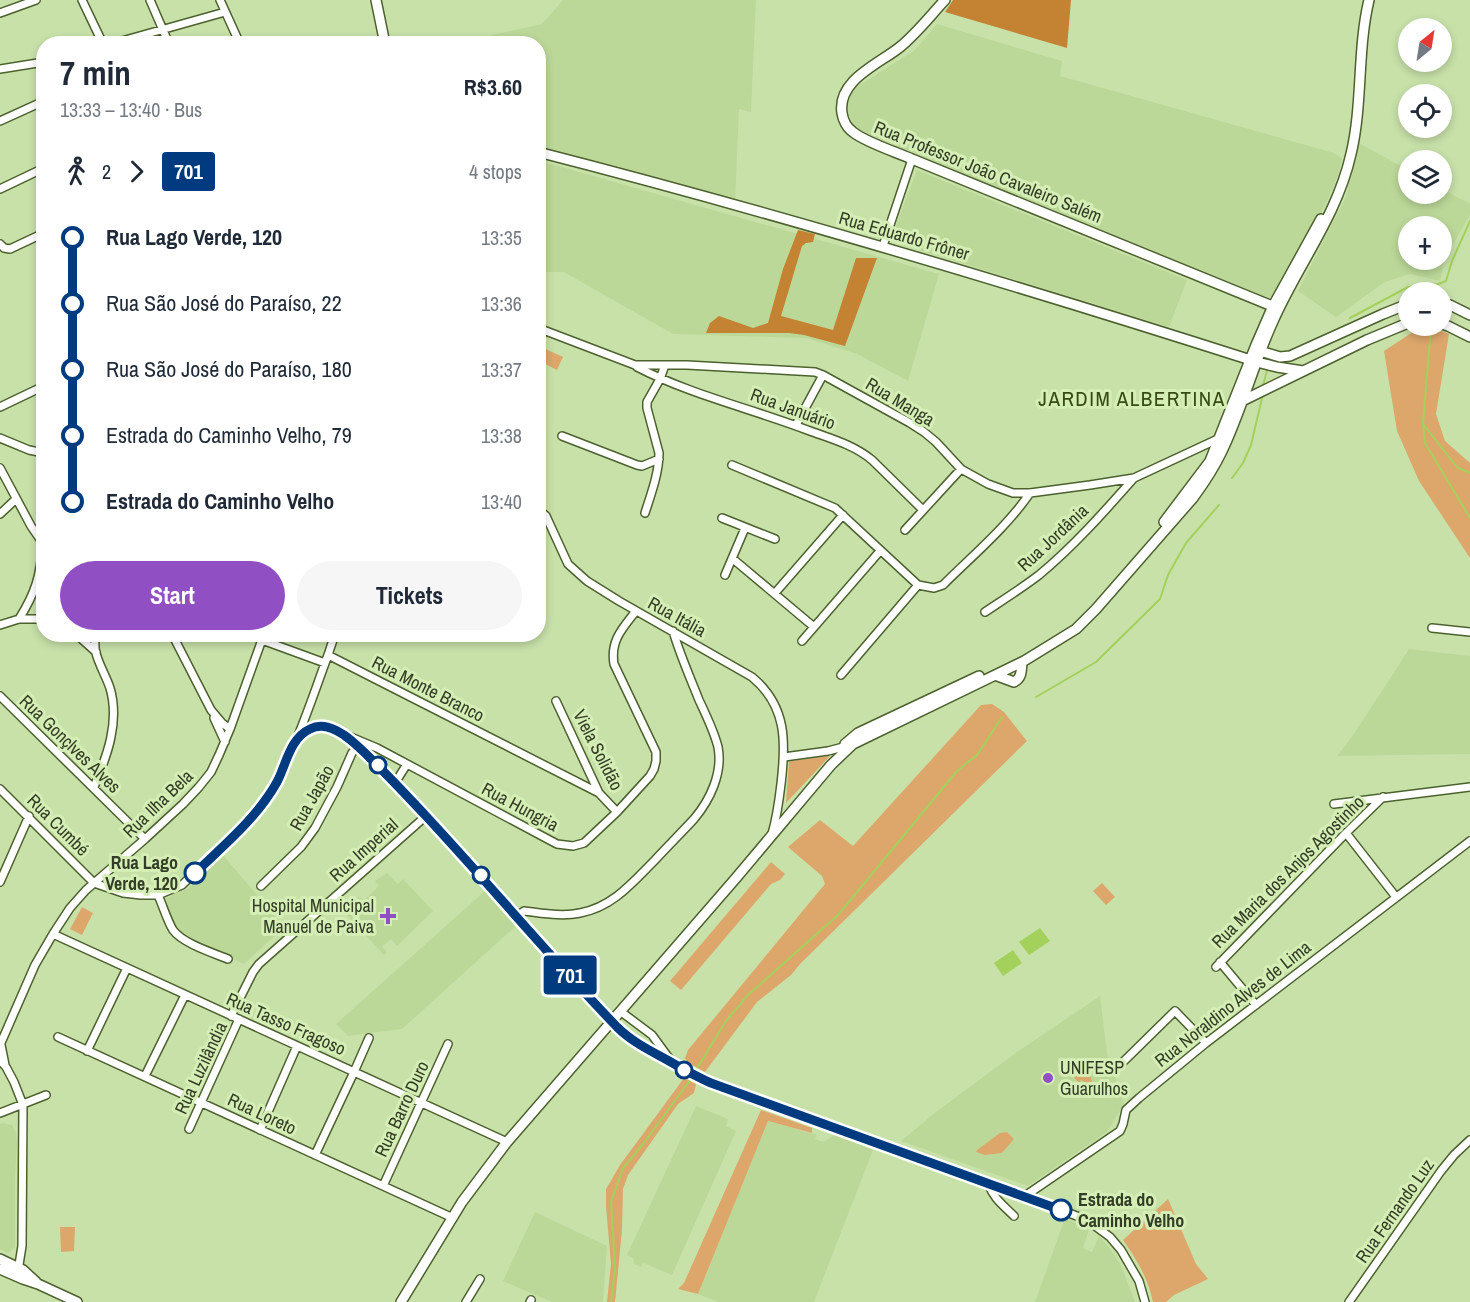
<!DOCTYPE html>
<meta charset="utf-8">
<style>
:root{--surface:#fff;--page:#f6f6f7;--text:#1f2937;--muted:#747a83;--accent:#914fc4}
body{margin:0;font-family:"Archivo Narrow",sans-serif;background:var(--page);color:var(--text);height:100vh;display:flex;flex-direction:column;font-size:22px;white-space:nowrap}
*{box-sizing:border-box;margin:0}
p{font-size:20px;color:var(--muted)}
.icon{flex:none;width:33px;height:33px;fill:none;stroke:currentColor;stroke-width:2;stroke-linecap:round;stroke-linejoin:round}
.map{position:relative;flex:1;overflow:hidden}
.sheet{position:absolute;left:36px;top:36px;width:510px;height:606px;display:flex;flex-direction:column;background:var(--surface);border-radius:24px;box-shadow:0 3px 9px #0003}
.sheet>*{flex:none}
.badge{padding:0 12px;border-radius:4px;font-size:21px;line-height:39px}
.needle{width:39px;rotate:30deg}
.fabs{position:absolute;left:1398px;top:18px;display:grid;gap:12px}
.fabs a{display:grid;place-items:center;width:54px;height:54px;border-radius:50%;background:var(--surface);box-shadow:0 3px 9px #0003;font-size:30px}
.map>.badge{position:absolute;translate:-50% -50%;box-shadow:0 0 0 3px #fff}
.legs{display:flex;align-items:center;gap:9px;height:66px;padding:0 24px;font-size:20px}
.legs p{margin-inline-start:auto}
.head{display:flex;align-items:center;justify-content:space-between;height:102px;padding:0 24px}
h1{font-size:33px;font-weight:800;line-height:45px}
.button{display:flex;gap:12px;margin-top:auto;padding:12px 24px}
.button a{flex:1;height:69px;border-radius:36px;background:var(--accent);color:#fff;font-size:24px;font-weight:800;line-height:69px;text-align:center}
.button a+a{background:var(--page);color:var(--text)}
ul{padding:0 24px;list-style:none}
li{display:flex;align-items:center;gap:21px;height:66px;font-size:22px}
li i{display:grid;place-items:center;width:9px;height:100%;margin:0 8px;background:currentColor}
li i::after{content:'';width:15px;height:15px;margin:-8px;border:4px solid;border-radius:50%;background:var(--surface)}
li p{margin-inline-start:auto}
li:first-child i{background:linear-gradient(#0000 50%,currentColor 0)}
li:last-child i{background:linear-gradient(currentColor 50%,#0000 0)}
.map>svg:first-child{display:block}
.built{fill:#bcd898;fill-rule:evenodd}
.green{fill:#dda76c}
.forest{fill:#c48233}
.water{fill:#a3d15c}
.lines{fill:none;stroke-linecap:round;stroke-linejoin:round}
.stream{stroke:#a3d15c;stroke-width:2}
.street-casing{stroke:#4c612e;stroke-width:10}
.secondary-casing{stroke:#4c612e;stroke-width:12}
.street{stroke:#fff;stroke-width:7}
.secondary{stroke:#fff;stroke-width:9}
.line-1-casing{stroke:#fff;stroke-width:14}
.line-1{stroke:#003b80;stroke-width:9}
.stop-1-dot{fill:#fff;stroke:#003b80;stroke-width:3}
.poi-dot{fill:#914fc4;stroke:#d5eeb5;stroke-width:2}
.labels{text-anchor:middle;stroke-width:6;stroke-linejoin:round;paint-order:stroke}
.street-label{font-size:18px;fill:#333d26;stroke:#d5eeb5}
.stop-label{font-size:18px;font-weight:bold;fill:#333d26;stroke:#d5eeb5;text-anchor:end}
.poi-label{font-size:18px;fill:#333d26;stroke:#d5eeb5;text-anchor:end}
.quarter-label{font-size:21px;letter-spacing:1.5px;fill:#374b17;stroke:#d5eeb5}
</style>
<div class="map">
<svg width="1470" height="1302" viewBox="0 0 1470 1302">
<rect width="100%" height="100%" fill="#c8e1a9"/>
<!-- built -->
<path class="built" d="M563,0h193l-5,112 -12,-3 -4,93 -196,-55 -1,-103h-86l90,-20z
M937,24l125,37 -2,15 274,77 8,6 -4,17 -15,34 -44,79 -10,9 -408,-167 -8,-7 -5,-13 1,-14 9,-11 57,-36z
M1357,142l51,28v24h34v-5l28,15v11l-26,45 -4,21 -30,-7 -25,8 -49,35 -38,-26 48,-94zM1408,226h34v34h-34z
M544,162l395,112 -31,107 -51,-27 -51,-16 -133,-4 -109,-62h-25v-88z
M917,170l270,110 -18,47 -279,-86z
M1409,649l61,7v98l-133,2 17,-22z
M223,855l61,72 -40,37 -70,-34 -12,-30 27,-12z
M387,873l11,11 5,-5 30,32 -36,35 -6,-7 -9,8 5,5 -3,3 -41,-44 16,-14 5,3 15,-14 -4,-5z
M485,891l32,34 -115,104 -54,7 -12,-12z
M1100,996l7,57 17,51 -17,28 -79,54 -127,-45 35,-29 81,-60z
M696,1106l32,13 -2,7 10,5 -64,144 -29,-12 -2,4 -7,-3 -1,-6 -6,-3z
M768,1121l49,14 -2,4 8,3 12,-7 38,15 -59,152h-96l-20,-8z
M3,1123l9,2 4,8 1,11 -2,35v68l-7,6 -8,-4v-125z
M535,1212l72,34 -4,56h-51l-49,-21z
M1065,1218l24,12 -6,18 9,4 7,-16 10,11 12,18 14,37h-100z"/>
<!-- green -->
<path class="green" d="M1427,326l22,8 -13,80 9,27 25,22v95l-51,-77 -22,-50 -13,-80 32,-21z
M539,346l24,11 -6,13 -18,-9z
M992,704l12,8 23,29 -227,223 -9,11 -34,27 -52,70 -18,-10 -2,-4 3,-8 137,-166 -3,-8 -34,-29 32,-27 33,26 128,-141z
M830,756l-44,47 3,-42z
M771,862l14,12 -5,6 -9,4 -90,106 -11,-9z
M1102,883l13,14 -9,8 -13,-14z
M82,907l11,6 -11,22 -12,-6z
M1086,1066l2,1 5,19 -12,-6 -2,3 -6,-7z
M684,1078l12,6 -2,9 -16,11 -50,71 -5,14 -1,41 -7,72h-8l4,-38 -5,-57v-18l14,-24z
M761,1110l51,18v5l-44,-12 -70,173 -20,-5 6,-6z
M1007,1132l7,7 -12,14 -17,2 -9,-3 1,-2 23,-17z
M1168,1199l28,65 12,15 -34,16 -8,7h-13c-5,-24 -16,-42 -30,-62z
M60,1227h15l-1,24 -13,1z"/>
<!-- forest -->
<path class="forest" d="M953,0h118l-4,48 -122,-36z
M798,230l17,4 -2,8 -7,1 -4,3 -21,70 52,14 23,-72h21l-32,88 -41,-11 -15,-2h-83l4,-10 9,-7 34,12 15,-5 15,-54z"/>
<!-- water -->
<path class="water" d="M1040,928l10,13 -21,14 -10,-13z
M1013,950l9,13 -19,13 -9,-13z"/>
<g class="lines">
<!-- stream -->
<path class="stream" d="M1350,318l58,-31 30,-3 8,-3 6,-20 18,-40
M1431,327l-8,97 2,19 45,75
M1263,385l4,-14
M1423,424l34,43 13,6
M1232,478l11,-15 8,-18 11,-47
M1036,697l60,-35 64,-63 8,-24 18,-32 33,-38
M611,1302l4,-33 -4,-67 12,-34 20,-24 45,-61 38,-62 22,-26 90,-80 119,-144 20,-16 25,-38"/>
<defs>
<path id="street" d="M82,0l21,44
M150,0l19,44
M220,0l20,44
M0,13l36,-13
M111,44l114,-32
M0,69l44,-7
M0,121l44,-20
M0,189l44,-21
M0,244l4,4 6,1 34,-16
M883,246l29,-87
M538,328l97,37h52l128,7 8,3 87,48 14,9 12,10 25,27 27,15 25,9h17l60,-8 44,-7 86,-40
M637,367c54,28 116,42 173,64 22,8 44,14 62,29l51,50
M0,407l44,-21
M796,425l27,-50
M562,436l75,29 5,1 17,-7
M0,438l29,12 15,3
M732,465l103,43 83,77 16,3 9,-3c29,-29 63,-57 87,-92
M0,468l31,58 13,19
M538,509l8,7 22,48 19,17 32,20 133,76c35,29 34,65 29,107 -2,17 -4,33 -9,50
M645,513c6,-19 14,-40 14,-60l-12,-45v-6l13,-23 5,-14
M0,514l16,-15
M722,518l53,21
M905,530l56,-61
M733,559l81,68
M725,575l20,-47
M775,593l68,-78
M985,612c18,-12 37,-24 54,-37 35,-29 65,-63 95,-97
M19,619c17,-27 21,-43 24,-74
M0,625l19,-6h25
M1432,628l38,4
M76,634l20,18
M172,634l39,76 11,13 8,6
M262,640l63,23
M802,641l78,-90
M328,655l7,-21
M841,675l77,-90
M0,696l145,143
M556,701l43,92 18,19
M214,718l11,24
M343,734l15,12 17,17 77,80 171,190c28,19 57,37 88,50l314,113 62,24 23,17 11,13 18,31 6,21
M298,740c8,-10 16,-14 29,-13l50,21 180,96 16,2 11,-3 33,-31 33,-36 4,-7 2,-8v-9l-42,-88c-4,-24 9,-36 22,-53
M784,757l44,-6 23,-6
M395,783l12,-19
M94,787c13,-31 26,-65 16,-99 -4,-12 -11,-23 -14,-35 -2,-6 -1,-13 -1,-19
M0,789l94,94 29,10 18,2h17l24,-10 75,-73c34,-46 51,-103 71,-157l271,138
M1334,804l136,-17
M1346,833l50,64
M0,882l29,-66
M261,886l40,-39 14,-19 22,-41 15,-34 6,-7
M158,895c5,11 9,25 15,35 9,13 40,23 55,29
M517,916l7,-5c18,2 38,6 56,2 33,-6 53,-31 75,-53 13,-14 26,-27 39,-41 16,-19 29,-46 24,-72 -4,-16 -12,-32 -19,-47 -9,-23 -19,-45 -26,-69
M53,934l454,208
M1220,962l36,43
M1216,967l130,-134 37,-36
M620,1011l32,24 19,26
M231,1016l22,-44 6,-8 167,-148
M58,1037l395,181
M0,1045l35,-80 18,-31 17,-26 16,-18 59,-51 38,-35 16,-17 12,-15 8,-17 11,-26 34,-95
M1,1045l4,20
M87,1051l40,-83
M0,1060l6,7 8,15 9,23 -1,141 -4,25
M1122,1063l53,-52 31,32
M145,1076l40,-81
M0,1113l46,-18
M189,1129l50,-110
M260,1130l37,-84
M315,1155l39,-83 15,-34
M988,1183c6,16 14,21 26,33
M383,1186l65,-142
M1025,1196l95,-65 3,-7 3,-14 13,-12 67,-55 264,-202
M466,1302l14,-23
M530,1302l1,-2
M1349,1302l92,-131 13,-16 16,-15"/>
<path id="secondary" d="M376,0l9,44
M945,0c-15,16 -28,33 -45,47 -21,17 -63,33 -58,66 1,7 5,15 11,19 12,10 43,20 59,27l365,149
M538,152c242,62 481,134 719,210l20,5 26,4
M1442,303l8,2 20,10
M1442,324l6,2 22,11
M1260,351l20,6 10,-1 93,-42 25,-10
M1242,401l125,-61 41,-17
M1164,522l46,-61 46,-116 17,-39 48,-87
M995,675l19,7c8,-4 7,-11 8,-19
M845,744l13,-11 121,-57
M0,1259l23,11 13,12
M0,1269l23,10 15,5 39,18
M401,1302l61,-100 45,-60 229,-264 95,-113 22,-21 171,-83 52,-32 20,-20 97,-111c11,-15 21,-30 29,-47 20,-42 32,-89 52,-132 25,-56 63,-103 77,-165 12,-50 6,-104 18,-154"/>
</defs>
<!-- street casing -->
<use href="#street" class="street-casing"/>
<!-- secondary casing -->
<use href="#secondary" class="secondary-casing"/>
<!-- street -->
<use href="#street" class="street"/>
<!-- secondary -->
<use href="#secondary" class="secondary"/>
</g>
<g class="lines">
<defs>
<path id="line-1" d="M195,873c29,-28 62,-55 82,-91 9,-17 13,-44 33,-53 12,-6 23,-1 34,6 13,9 25,22 37,34 15,15 29,30 44,46 65,70 126,143 192,212 15,15 34,24 52,34 14,8 28,16 42,22l350,127"/>
</defs>
<!-- line-1 casing -->
<use href="#line-1" class="line-1-casing"/>
<!-- line-1 -->
<use href="#line-1" class="line-1"/>
</g>
<!-- markers -->
<g class="stop-1-dot">
<circle cx="378" cy="765" r="8"/>
<circle cx="195" cy="873" r="10"/>
<circle cx="481" cy="875" r="8"/>
<circle cx="684" cy="1070" r="8"/>
<circle cx="1061" cy="1210" r="10"/>
</g>
<g class="poi-dot">
<path d="M385 907h6v6h6v6h-6v6h-6v-6h-6v-6h6z"/>
<circle cx="1048" cy="1078" r="6"/>
</g>
<g class="labels">
<!-- street labels -->
<g class="street-label">
<text transform="translate(988 172) rotate(22)" y="6">Rua Professor João Cavaleiro Salém</text>
<text transform="translate(904 236) rotate(16)" y="6">Rua Eduardo Frôner</text>
<text transform="translate(900 402) rotate(31)" y="6">Rua Manga</text>
<text transform="translate(793 409) rotate(20)" y="6">Rua Januário</text>
<text transform="translate(1053 538) rotate(-43)" y="6">Rua Jordânia</text>
<text transform="translate(677 617) rotate(29)" y="6">Rua Itália</text>
<text transform="translate(428 689) rotate(27)" y="6">Rua Monte Branco</text>
<text transform="translate(70 744) rotate(44)" y="6">Rua Gonçlves Alves</text>
<text transform="translate(598 750) rotate(63)" y="6">Viela Solidão</text>
<text transform="translate(312 798) rotate(-61)" y="6">Rua Japão</text>
<text transform="translate(158 804) rotate(-44)" y="6">Rua Ilha Bela</text>
<text transform="translate(520 807) rotate(28)" y="6">Rua Hungria</text>
<text transform="translate(58 825) rotate(45)" y="6">Rua Cumbé</text>
<text transform="translate(364 850) rotate(-42)" y="6">Rua Imperial</text>
<text transform="translate(1288 872) rotate(-45)" y="6">Rua Maria dos Anjos Agostinho</text>
<text transform="translate(1233 1004) rotate(-38)" y="6">Rua Noraldino Alves de Lima</text>
<text transform="translate(286 1024) rotate(24)" y="6">Rua Tasso Fragoso</text>
<text transform="translate(201 1068) rotate(-65)" y="6">Rua Luzilândia</text>
<text transform="translate(402 1109) rotate(-65)" y="6">Rua Barro Duro</text>
<text transform="translate(262 1114) rotate(25)" y="6">Rua Loreto</text>
<text transform="translate(1395 1211) rotate(-55)" y="6">Rua Fernando Luz</text>
</g>
<!-- stop labels -->
<g class="stop-label">
<text x="178" y="869">Rua Lago<tspan x="178" dy="21">Verde, 120</tspan></text>
<text x="1078" y="1206" text-anchor="start">Estrada do<tspan x="1078" dy="21">Caminho Velho</tspan></text>
</g>
<!-- poi labels -->
<g class="poi-label">
<text x="374" y="912">Hospital Municipal<tspan x="374" dy="21">Manuel de Paiva</tspan></text>
<text x="1060" y="1074" text-anchor="start">UNIFESP<tspan x="1060" dy="21">Guarulhos</tspan></text>
</g>
<!-- quarter labels -->
<g class="quarter-label">
<text x="1132" y="406">JARDIM ALBERTINA</text>
</g>
</g>
</svg>
<div class="fabs">
<a><svg class="needle" viewBox="-14 -14 28 28"><path d="M0-13l5 13h-10z" fill="#e53935"/><path d="M0 13l5-13h-10z" fill="#747a83"/></svg></a>
<a><svg class="icon" aria-label="locate" viewBox="0 0 24 24"><circle cx="12" cy="12" r="6"/><path d="M12 2v4M12 18v4M2 12h4M18 12h4"/></svg></a>
<a><svg class="icon" aria-label="layers" viewBox="0 0 24 24"><path d="M12 4l9 5-9 5-9-5zM3 14l9 5 9-5"/></svg></a>
<a>+</a>
<a>−</a>
</div>
<b class="badge" style="left:570px;top:975px;background:#003b80;color:#fff">701</b>
<section class="sheet">
<div class="head"><div><h1>7 min</h1><p>13:33 – 13:40 · Bus</p></div><b>R$3.60</b></div>
<div class="legs"><svg class="icon" aria-label="walk" viewBox="0 0 24 24"><circle cx="13" cy="4" r="2"/><path d="M13 8l-2 6 4 7M11 14l-3 7M7 12l3-4h3l4 4"/></svg>2<svg class="icon" aria-label="forward" viewBox="0 0 24 24"><path d="M9 5l7 7-7 7"/></svg><b class="badge" style="background:#003b80;color:#fff">701</b><p>4 stops</p></div>
<ul>
<li><i style="color:#003b80"></i><b>Rua Lago Verde, 120</b><p>13:35</p></li>
<li><i style="color:#003b80"></i><span>Rua São José do Paraíso, 22</span><p>13:36</p></li>
<li><i style="color:#003b80"></i><span>Rua São José do Paraíso, 180</span><p>13:37</p></li>
<li><i style="color:#003b80"></i><span>Estrada do Caminho Velho, 79</span><p>13:38</p></li>
<li><i style="color:#003b80"></i><b>Estrada do Caminho Velho</b><p>13:40</p></li>
</ul>
<div class="button"><a>Start</a><a>Tickets</a></div>
</section>
</div>
